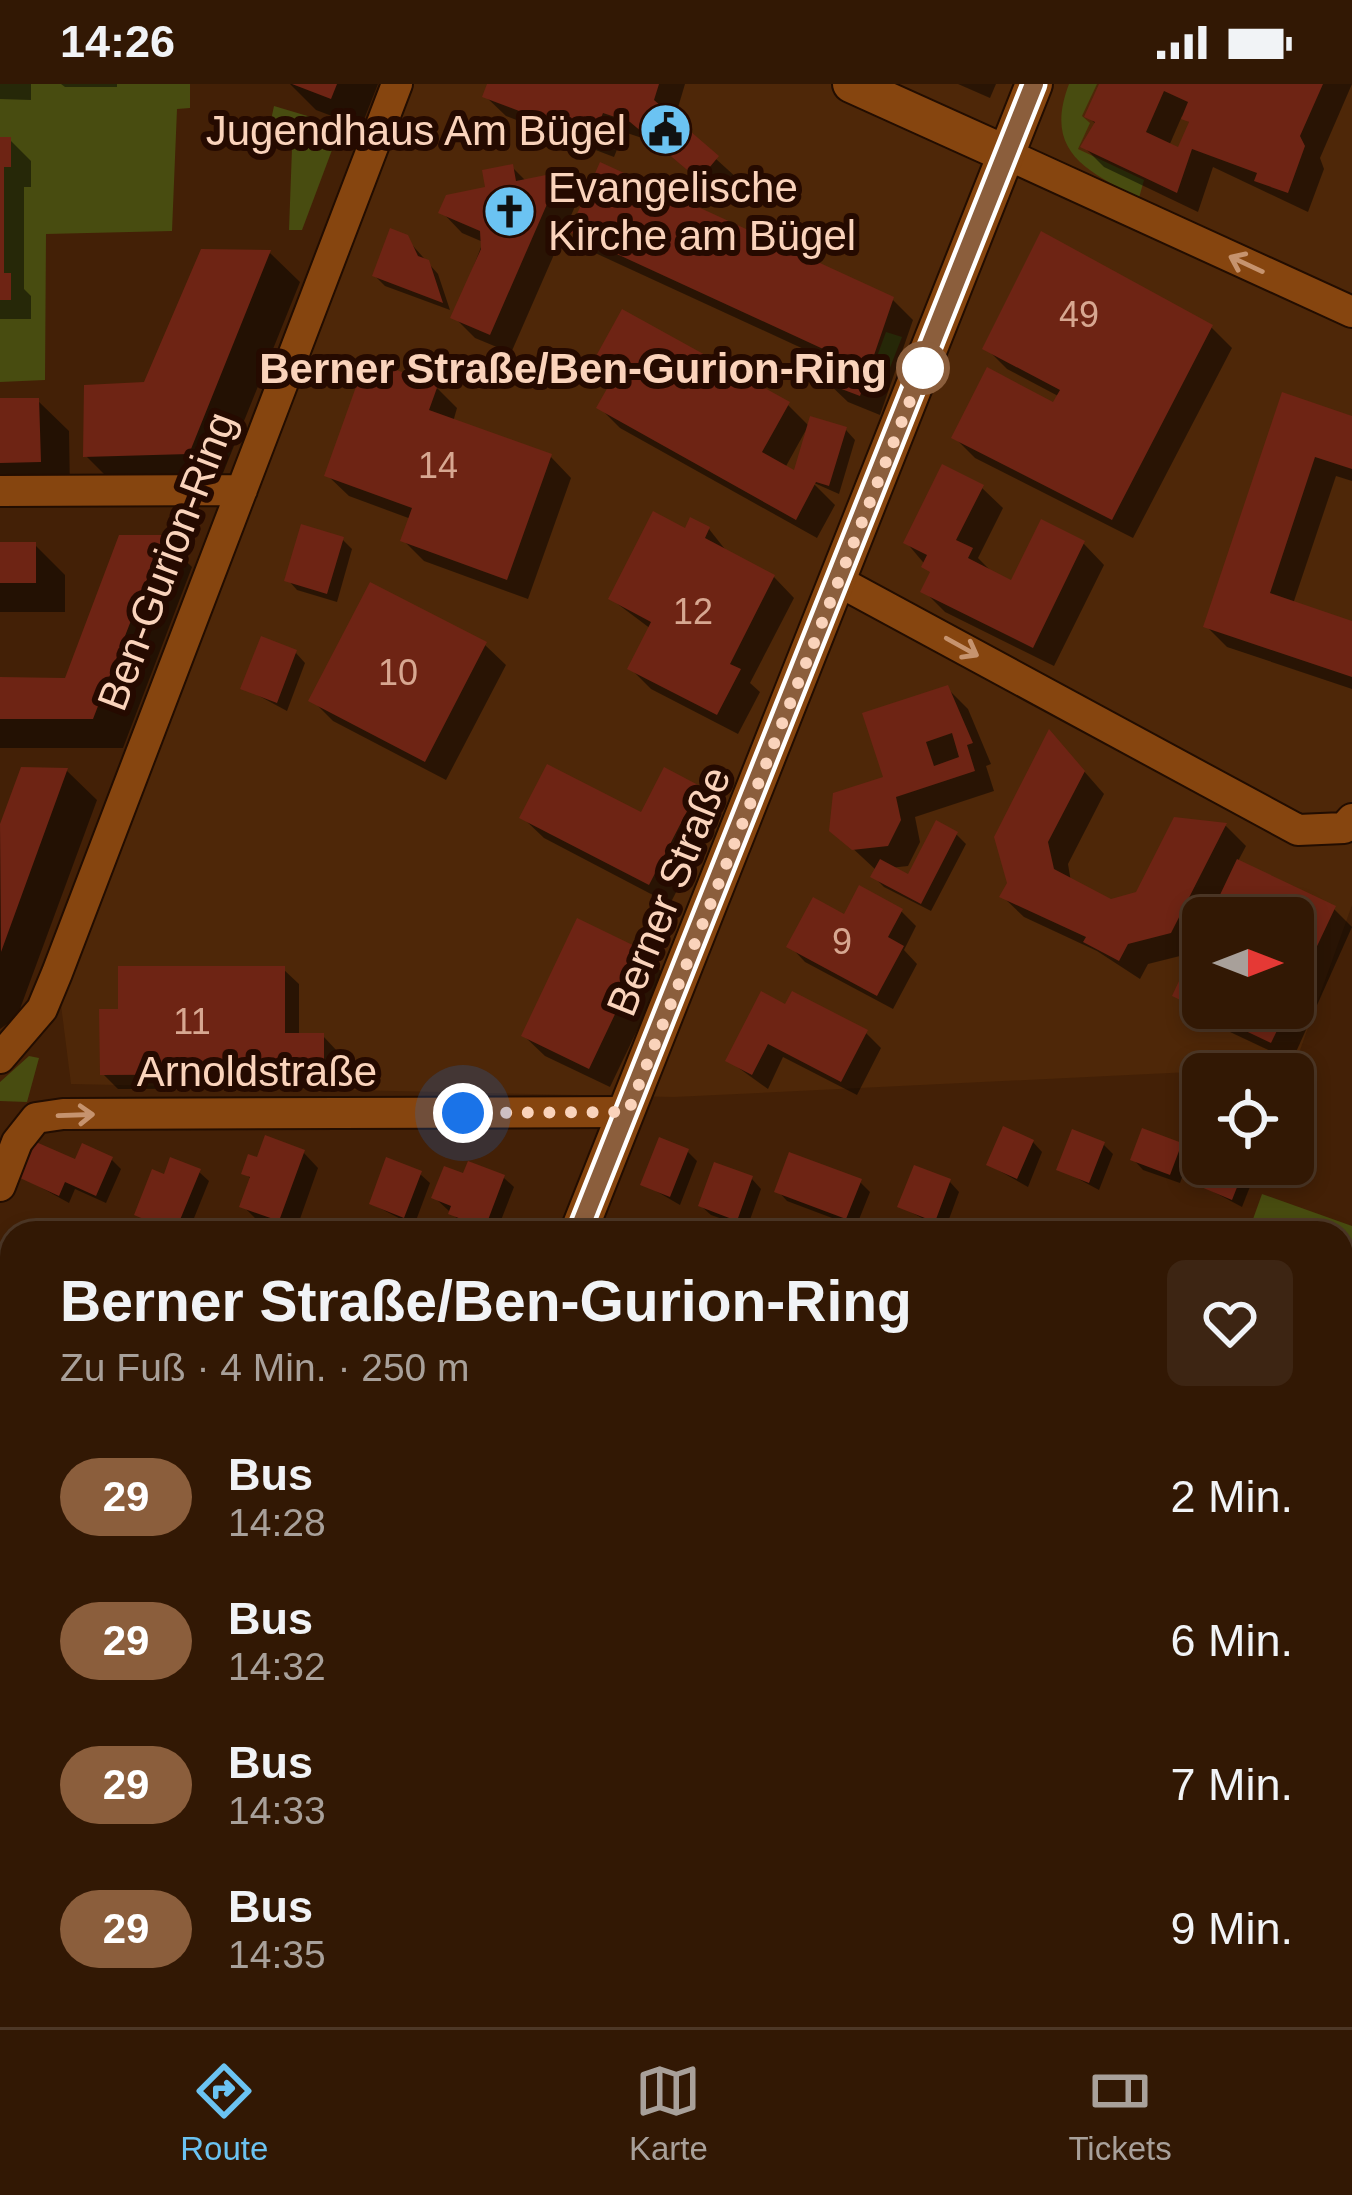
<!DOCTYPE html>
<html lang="de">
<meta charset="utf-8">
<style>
:root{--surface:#321804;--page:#3d2513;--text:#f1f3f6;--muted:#a8a09a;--line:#4d3726;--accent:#6bc3f2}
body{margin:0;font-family:Arial,sans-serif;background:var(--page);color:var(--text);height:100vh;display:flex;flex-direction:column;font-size:45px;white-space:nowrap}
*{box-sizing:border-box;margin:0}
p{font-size:39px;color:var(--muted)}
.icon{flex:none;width:66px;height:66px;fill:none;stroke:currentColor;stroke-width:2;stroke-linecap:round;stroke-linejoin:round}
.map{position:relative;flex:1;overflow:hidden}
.sheet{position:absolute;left:0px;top:1137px;width:1353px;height:807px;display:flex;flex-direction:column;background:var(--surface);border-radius:36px 36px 0 0;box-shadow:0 6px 18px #0003,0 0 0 3px var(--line)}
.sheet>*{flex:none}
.badge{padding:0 24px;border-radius:39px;font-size:42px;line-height:78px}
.needle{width:78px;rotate:90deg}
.controls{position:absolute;left:1182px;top:813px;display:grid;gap:24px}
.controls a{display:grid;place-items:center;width:132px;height:132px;border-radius:18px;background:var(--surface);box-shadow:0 6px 18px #0003,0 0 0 3px var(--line);font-size:60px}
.you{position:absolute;width:60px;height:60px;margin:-30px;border:9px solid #fff;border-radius:50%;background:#1a73e8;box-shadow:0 0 0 18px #1a73e833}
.map>.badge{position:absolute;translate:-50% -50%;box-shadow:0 0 0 6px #fff}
.round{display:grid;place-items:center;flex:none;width:126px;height:126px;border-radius:18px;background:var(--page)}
.head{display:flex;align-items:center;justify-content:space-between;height:204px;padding:0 60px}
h1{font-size:57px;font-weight:600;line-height:90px}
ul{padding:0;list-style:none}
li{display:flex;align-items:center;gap:36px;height:144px;padding:0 60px}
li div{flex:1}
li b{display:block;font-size:45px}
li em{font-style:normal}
li .badge{min-width:132px;font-weight:700;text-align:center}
.status{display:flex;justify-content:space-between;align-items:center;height:84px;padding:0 60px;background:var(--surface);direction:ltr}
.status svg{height:33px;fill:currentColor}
.tab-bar{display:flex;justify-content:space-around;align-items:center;height:168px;border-top:3px solid var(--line);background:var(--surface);font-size:33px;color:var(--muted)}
.tab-bar a{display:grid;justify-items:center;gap:6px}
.tab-bar .selected{color:var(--accent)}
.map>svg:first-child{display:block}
.built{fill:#4e2708;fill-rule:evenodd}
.green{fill:#484c10}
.shadow{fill:#0007;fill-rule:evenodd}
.building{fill:#6e2414;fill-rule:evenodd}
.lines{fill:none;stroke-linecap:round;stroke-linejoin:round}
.street-casing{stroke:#220d01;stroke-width:34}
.secondary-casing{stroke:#220d01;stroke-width:40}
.street{stroke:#86450f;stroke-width:30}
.secondary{stroke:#86450f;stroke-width:36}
.oneway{stroke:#c6936e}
.line-casing{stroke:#fff;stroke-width:27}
.line{stroke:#8b5e3c;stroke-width:18}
.walk{stroke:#fad3bb;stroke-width:12;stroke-dasharray:0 21.6}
.stop-dot{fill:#fff;stroke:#8b5e3c;stroke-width:6}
.labels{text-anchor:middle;stroke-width:12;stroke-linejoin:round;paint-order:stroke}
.number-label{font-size:36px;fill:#d7a791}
.poi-label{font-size:42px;fill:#fad3bb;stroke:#250a00;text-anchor:end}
.stop-label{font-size:42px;font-weight:bold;fill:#fad3bb;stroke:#250a00;text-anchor:end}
.street-label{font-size:42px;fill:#fad3bb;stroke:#250a00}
</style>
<div class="status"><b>14:26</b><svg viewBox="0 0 49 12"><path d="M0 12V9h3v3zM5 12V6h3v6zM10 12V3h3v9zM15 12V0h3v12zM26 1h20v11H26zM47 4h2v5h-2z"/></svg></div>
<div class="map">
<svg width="1352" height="1943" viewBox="0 0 1352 1943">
<rect width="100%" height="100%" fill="#432006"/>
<!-- built -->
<path class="built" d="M397,0h955v821l-58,162 -620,30 -603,-13 -14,-111zM1203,834h90v90h-90z"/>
<!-- green -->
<path class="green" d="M0,0h190v24l-13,1 -5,122 -126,3 -1,146 -45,2v-82l11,-1v-26h-7v-106l7,-1v-28l-11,-1z
M1069,0h28l-15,32 8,7 -12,26 66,31 -5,18c-52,-27 -96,-46 -70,-114z
M274,22l67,20 -39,104h-13l4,-109 -22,-1z
M886,248l16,5 -22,56 -15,-4z
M29,972l10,2 -12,44 -27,-1v-19z
M1262,1110l90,32v203l-11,1v-197h-93z
M342,1932h101l-3,11h-90z"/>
<!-- shadow -->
<path class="shadow" d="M0,0h31v16l-31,-1z
M61,0h56v3h-52z
M290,0h88l-17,43 -45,-17z
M490,0h195l-11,37 63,57 -16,20 -67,-56 -30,-10 -10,25 -108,-41 -21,-20z
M958,0h38l-6,14z
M1102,0h250l-32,74 4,11 -16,43 -95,-45 -15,45 -94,-45 -20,-20 13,-22 -10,-9zM1182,32l9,8 -11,27 -11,-5z
M0,56h10l21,21v26h-7v102l7,7v23h-31z
M512,83l15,15 33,-7 20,20 -69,158 -36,-15 -21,-21 29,-75 -21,-9 -20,-21 46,-22z
M572,148l320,67 21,21 -33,95 -32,-13 -21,-20 7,-19 -241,-111z
M406,154l32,36 12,36 -65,-24 -10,-10z
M270,169l30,29 -81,201 -103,3 -30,-30z
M1211,243l21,21 -99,190 -158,-80 -21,-21 101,-31 5,-9 -53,-28 -21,-21z
M598,274l190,47 22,22 36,3 9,10 -16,54 -27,-12 23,23 -18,33 -197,-110 -20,-20 17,-32zM806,346l-11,44 -10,-6z
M437,304l20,20 -4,14 98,35 20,21 -43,121 -104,-38 -20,-20 7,-22 -62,-23 -21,-20z
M1284,312l68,23v62l-16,-5 -43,128 59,20v65l-125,-42 -21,-21z
M0,317h38l31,30 1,60 -70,1z
M982,404l21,20 -25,50 14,14 20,12 30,-61 42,21 20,21 -50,101 -109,-54 -21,-21 9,-17 -27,-32z
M709,445l19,24 46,24 20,21 -44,85 10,9 -22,42 -87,-45 -20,-20 20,-40 -40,-30 75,-67z
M162,454l30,29 -69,181h-123v-68l67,1z
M342,455l10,10 -15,53 -40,-12 -9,-10z
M0,461h35l30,30v37h-65z
M485,561l21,20 -60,115 -113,-59 -21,-21z
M296,569l9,10 -18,48 -43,-23z
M947,604l21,21 23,55 -5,2 8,25 -79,26 5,25 -12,24 -18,2 20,10 46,-44 10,10 -35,67 -47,-24 -10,-10 3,-6 -44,-41 54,-51z
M1069,670l35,40 -36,70 3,18 40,21 27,-9 38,-74 50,6 20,20 -9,17 97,46 18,18 -60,134 -96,-45 -20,-21 20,-43 -48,12 -8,15 -43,-28 -73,-34 -21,-20zM1203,834h90v90h-90z
M23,686l44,1 30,29 -80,217 -17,12v-196z
M699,704l20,21 -49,95 -126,-66 -21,-20 119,-2z
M901,827l15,15 -12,24 13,14 -24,45 -88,-47 -15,-16 55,-28z
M643,869l21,21 -54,113 -65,-31 -21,-20z
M283,885l16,15v52h24l15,16 1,36 -221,1 -15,-15 18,-62z
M787,924l79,25 15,15 -24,47 -74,-38 -15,32 -39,-28z
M1033,1058l9,10 -14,35 -39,-22z
M1103,1060l10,10 -14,36 -39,-21z
M1180,1062l10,10 -10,27 -37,-13 -9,-10z
M687,1067l10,10 -17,44 -36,-21z
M303,1068l15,16 -23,65 -37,-12 -15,-15 9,-26 -7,-7z
M111,1075l10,10 -15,34 -31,-14 -6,14 -45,-25z
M1205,1080h26l22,15 -11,28 -45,-24z
M199,1088l10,9 -21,52h-19l-32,-19 28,-37z
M420,1090l10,9 -16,43 -42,-22z
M465,1093l39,1 10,9 -18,46 -34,-10 -27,-25z
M752,1095l9,10 -14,39 -36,-13 -10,-9z
M860,1098l10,10 -14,35 -69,-26 -9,-10z
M950,1098l9,10 -14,38 -44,-23z
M0,1224l12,7 -6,38 -6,-2z
M0,1298l12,12v46l-5,-3 -7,18z
M12,1445v55h-12v-54z"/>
<!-- building -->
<path class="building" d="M292,0h45l-6,15z
M487,0h172l-5,16 65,56 -20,24 -69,-58 -27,-9 -10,26 -111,-42z
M1099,0h224l-23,52 5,10 -17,47 -34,-12 3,-8 -65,-24 -15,44 -97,-46 15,-25 -11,-5zM1164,7l24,11 -7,17 8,3 -11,25 -32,-15z
M0,53h11v30h-7v106h7v27h-11z
M600,78l294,135 -34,99 -37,-14 11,-28 -265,-122z
M513,80l3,17 45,-9 -71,163 -40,-17 31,-69 -1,-18 -42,-18 8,-18 39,-8 -3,-17z
M390,144l18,7 10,21 11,4 14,43 -71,-27z
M1041,147l172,94 -101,195 -161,-82 36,-71 66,35 7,-12 -78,-41z
M201,165l70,1 -82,204 -106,3 1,-72 60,-3z
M622,225l168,93 -28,50 32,18 16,-54 37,11 -18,59 -13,-4 -20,38 -200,-112 21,-37 -22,-13z
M366,275l72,26 -9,25 123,44 -45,126 -107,-39 12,-33 -88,-32z
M1282,308l70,24v53l-37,-12 -45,136 82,28v56l-149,-50z
M0,314h39l2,64 -41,1z
M942,380l42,21 -28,55 17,8 -5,10 43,22 30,-61 44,22 -52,107 -113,-56 10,-20 -9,-5 6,-12 -24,-12z
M653,427l32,17 5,-11 20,10 -5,11 70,37 -45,89 11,5 -24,46 -90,-46 24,-47 -43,-23z
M301,440l43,13 -17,57 -43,-13z
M119,451h45l-71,184h-93v-42l65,1z
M0,458h36v41h-36z
M370,498l117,60 -62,120 -117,-61z
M261,552l36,14 -20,53 -37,-14z
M948,601l25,58 -6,2 8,26 -79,26 5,23 -13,26 -36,4 -23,-19 4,-38 50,-16 -21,-64zM952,649l7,24 -25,9 -8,-24z
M1049,645l36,42 -37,71 6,27 57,30 25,-7 38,-75 53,6 -56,110 -43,11 -9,17 -36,-19 3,-5 -87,-40 8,-14 -13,-46z
M547,680l94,48 23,-45 36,19 -51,99 -130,-67z
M21,683l47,1 -67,184 -1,-128z
M936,736l22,12 -37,72 -51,-27 10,-18 28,15z
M1237,775l99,47 -43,91v-79h-84z
M859,801l44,24 -15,28 16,9 -27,50 -91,-49 27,-50 31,17z
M577,834l68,33 -56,118 -68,-33z
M1203,846v78h85l-17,35 -99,-47z
M118,882h167v67h39v41l-224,1 -1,-66h19z
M761,907l24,13 7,-13 76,39 -27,52 -73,-38 -16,31 -27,-14z
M1003,1042l31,14 -17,39 -31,-14z
M1142,1044l40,15 -12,32 -40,-15z
M1072,1045l33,13 -16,41 -33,-13z
M265,1051l40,15 -26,71 -40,-14 11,-30 -9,-3 7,-20 9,3z
M659,1053l30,12 -19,48 -30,-12z
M36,1058l39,17 7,-16 31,14 -17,39 -31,-14 -6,14 -39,-18z
M789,1068l73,27 -16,40 -72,-27z
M170,1073l31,12 -26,63 -41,-17 18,-46 12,5z
M386,1073l36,14 -18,47 -35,-14z
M468,1077l37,14 -20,53 -37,-14 3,-8 -20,-8 13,-32 19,7z
M714,1078l39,14 -16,45 -39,-15z
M1202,1080l43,3 -13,33 -38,-16z
M914,1081l37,14 -16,43 -38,-15z
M12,1311v42l-12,-6z
M12,1442v49h-12v-48z"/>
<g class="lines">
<defs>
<path id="street" d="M1006,70l346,158
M0,407l242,-1
M840,498l458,248 46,-2 8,-9
M0,974l42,-49 15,-36 340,-889
M0,1102l17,-44 19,-24 27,-4 565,-2
M0,1391h12
M6,1943l1,-197"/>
<path id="secondary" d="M851,0l155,70
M578,1149l456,-1149
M1341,1377h11"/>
</defs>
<!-- street casing -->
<use href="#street" class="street-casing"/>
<!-- secondary casing -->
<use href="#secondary" class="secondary-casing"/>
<!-- street -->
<use href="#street" class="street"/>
<!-- secondary -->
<use href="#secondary" class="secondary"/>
</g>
<!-- one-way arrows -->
<defs><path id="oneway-shaft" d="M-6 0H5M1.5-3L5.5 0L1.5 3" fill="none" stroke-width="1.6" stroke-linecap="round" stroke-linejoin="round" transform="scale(3)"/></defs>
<g class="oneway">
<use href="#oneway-shaft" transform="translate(1246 180) rotate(-155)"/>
<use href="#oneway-shaft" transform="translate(962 563) rotate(29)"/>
<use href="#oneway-shaft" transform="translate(76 1031) rotate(-2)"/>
</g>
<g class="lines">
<defs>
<path id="line" d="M578,1149l456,-1149"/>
</defs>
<!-- line casing -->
<use href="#line" class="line-casing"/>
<!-- line -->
<use href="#line" class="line"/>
<!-- walk -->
<path class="walk" d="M463,1029l165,-1 295,-744"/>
</g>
<!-- icons -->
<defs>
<symbol id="civic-disc" viewBox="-11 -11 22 22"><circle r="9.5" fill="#6bc3f2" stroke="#250a00"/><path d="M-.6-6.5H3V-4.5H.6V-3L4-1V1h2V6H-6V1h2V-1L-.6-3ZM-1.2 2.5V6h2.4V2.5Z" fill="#111"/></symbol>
<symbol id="church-disc" viewBox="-11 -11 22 22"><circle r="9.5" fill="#6bc3f2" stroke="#250a00"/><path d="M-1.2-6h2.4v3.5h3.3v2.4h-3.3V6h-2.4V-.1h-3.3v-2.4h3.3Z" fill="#111"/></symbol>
</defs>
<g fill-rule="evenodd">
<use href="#civic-disc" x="636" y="16" width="59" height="59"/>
<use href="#church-disc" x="480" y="98" width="59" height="59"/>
</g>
<!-- markers -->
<circle class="stop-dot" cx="923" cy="284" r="24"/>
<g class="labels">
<!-- number labels -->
<g class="number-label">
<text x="1079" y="243">49</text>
<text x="438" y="394">14</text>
<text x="693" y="540">12</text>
<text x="398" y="601">10</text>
<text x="842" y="870">9</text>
<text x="192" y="950">11</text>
</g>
<!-- poi labels -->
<g class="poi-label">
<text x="626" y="61">Jugendhaus Am Bügel</text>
<text x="548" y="118" text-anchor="start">Evangelische<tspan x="548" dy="48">Kirche am Bügel</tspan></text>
</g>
<!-- stop labels -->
<g class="stop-label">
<text x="887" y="299">Berner Straße/Ben-Gurion-Ring</text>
</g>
<!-- street labels -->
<g class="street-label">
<text transform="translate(166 477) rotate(-69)" y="15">Ben-Gurion-Ring</text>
<text transform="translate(668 807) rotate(-68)" y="15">Berner Straße</text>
<text x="257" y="1002">Arnoldstraße</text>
</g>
</g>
</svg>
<div class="controls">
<a><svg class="needle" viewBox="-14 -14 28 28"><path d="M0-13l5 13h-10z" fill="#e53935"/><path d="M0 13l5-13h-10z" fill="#a8a09a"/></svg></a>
<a><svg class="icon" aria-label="locate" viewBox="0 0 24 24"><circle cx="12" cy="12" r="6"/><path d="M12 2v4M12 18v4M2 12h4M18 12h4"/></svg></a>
</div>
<div class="you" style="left:463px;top:1029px"></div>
<section class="sheet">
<div class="head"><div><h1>Berner Straße/Ben-Gurion-Ring</h1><p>Zu Fuß · 4 Min. · 250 m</p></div><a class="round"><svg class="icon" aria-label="heart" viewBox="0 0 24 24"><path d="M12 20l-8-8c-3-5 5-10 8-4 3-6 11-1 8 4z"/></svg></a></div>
<ul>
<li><span class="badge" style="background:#8b5e3c;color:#fff">29</span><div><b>Bus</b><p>14:28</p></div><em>2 Min.</em></li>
<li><span class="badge" style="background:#8b5e3c;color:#fff">29</span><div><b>Bus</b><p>14:32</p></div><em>6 Min.</em></li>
<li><span class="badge" style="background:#8b5e3c;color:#fff">29</span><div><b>Bus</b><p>14:33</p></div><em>7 Min.</em></li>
<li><span class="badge" style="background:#8b5e3c;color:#fff">29</span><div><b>Bus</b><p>14:35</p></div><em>9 Min.</em></li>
</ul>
</section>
</div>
<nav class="tab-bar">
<a class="selected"><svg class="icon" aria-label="directions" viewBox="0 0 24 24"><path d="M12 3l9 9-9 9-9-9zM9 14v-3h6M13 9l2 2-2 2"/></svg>Route</a>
<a><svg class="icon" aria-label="map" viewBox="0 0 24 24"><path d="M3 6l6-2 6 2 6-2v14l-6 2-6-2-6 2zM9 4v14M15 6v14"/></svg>Karte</a>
<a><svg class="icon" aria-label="tickets" viewBox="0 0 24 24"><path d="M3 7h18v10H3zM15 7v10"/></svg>Tickets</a>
</nav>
